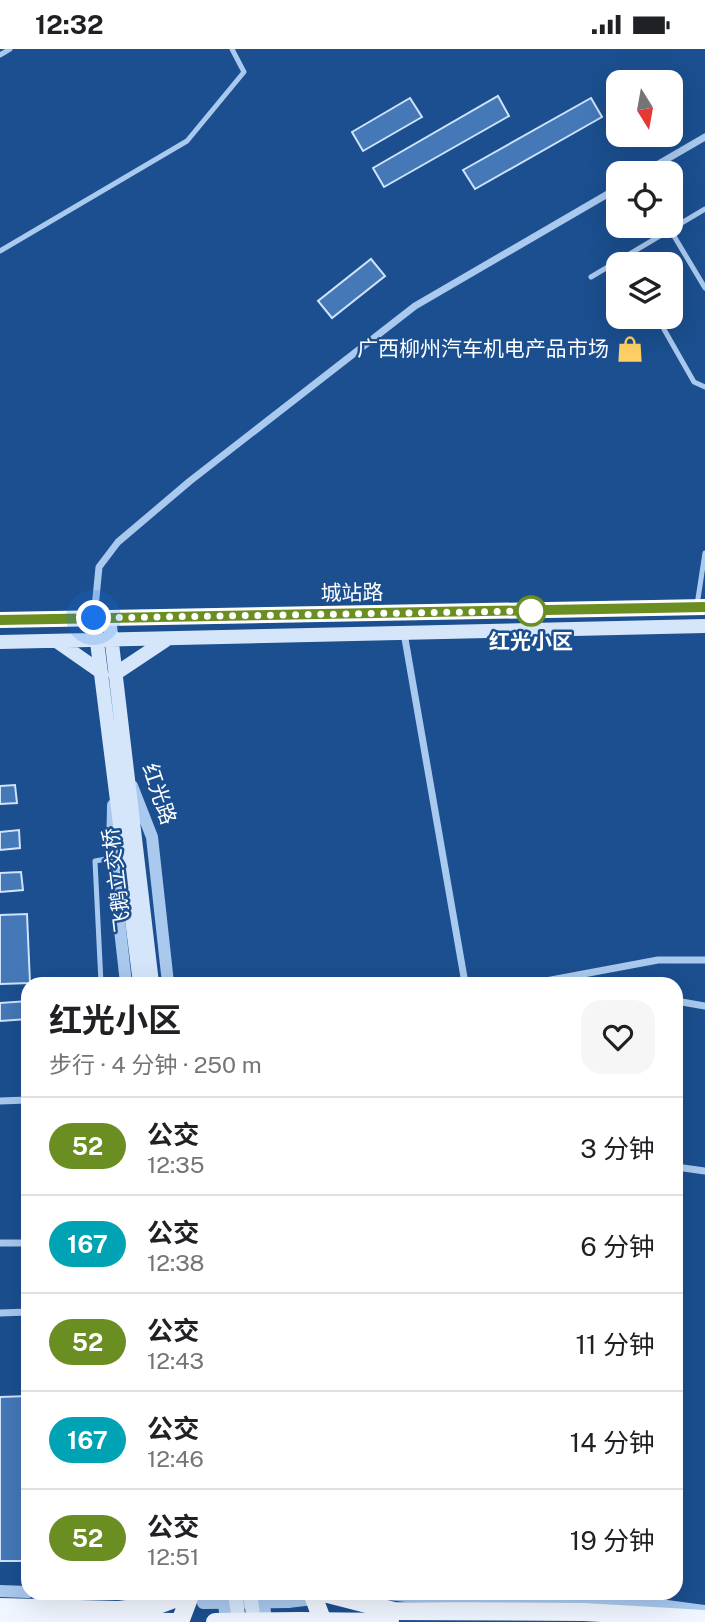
<!DOCTYPE html>
<html lang="zh">
<meta charset="utf-8">
<style>
:root{--surface:#fff;--page:#f6f6f6;--text:#202124;--muted:#757577;--line:#e0e0e0}
body{margin:0;font-family:"Public Sans","Noto Sans SC",sans-serif;background:var(--page);color:var(--text);height:100vh;display:flex;flex-direction:column;font-size:26px;white-space:nowrap}
*{box-sizing:border-box;margin:0}
p{font-size:23px;color:var(--muted)}
.icon{flex:none;width:38px;height:38px;fill:none;stroke:currentColor;stroke-width:2;stroke-linecap:round;stroke-linejoin:round}
.map{position:relative;flex:1;overflow:hidden}
.sheet{position:absolute;left:21px;top:928px;width:662px;height:623px;display:flex;flex-direction:column;background:var(--surface);border-radius:21px;box-shadow:0 7px 28px #0002}
.sheet>*{flex:none}
.badge{padding:0 14px;border-radius:23px;font-size:24px;line-height:46px}
.needle{width:46px;rotate:169deg}
.controls{position:absolute;left:606px;top:21px;display:grid;gap:14px}
.controls a{display:grid;place-items:center;width:77px;height:77px;border-radius:14px;background:var(--surface);box-shadow:0 7px 28px #0002;font-size:35px}
.you{position:absolute;width:35px;height:35px;margin:-18px;border:5px solid #fff;border-radius:50%;background:#1a73e8;box-shadow:0 0 0 10px #1a73e833}
.map>.badge{position:absolute;translate:-50% -50%;box-shadow:0 0 0 4px #fff}
.round{display:grid;place-items:center;flex:none;width:74px;height:74px;border-radius:21px;background:var(--page)}
.summary{display:flex;align-items:center;justify-content:space-between;height:119px;padding:0 28px}
h1{font-size:33px;font-weight:700;line-height:52px}
ul{padding:0;list-style:none}
li{display:flex;align-items:center;gap:21px;height:98px;padding:0 28px;border-top:2px solid var(--line)}
li div{flex:1}
li b{display:block;font-size:26px}
li em{font-style:normal}
li .badge{min-width:77px;font-weight:700;text-align:center}
.status{display:flex;justify-content:space-between;align-items:center;height:49px;padding:0 35px;background:var(--surface);direction:ltr}
.status svg{height:19px;fill:currentColor}
.map>svg:first-child{display:block}
.building{fill:#4478b7;stroke:#cfe3fa;stroke-width:2}
.lines{fill:none;stroke-linecap:round;stroke-linejoin:round}
.service{stroke:#a9c9ee;stroke-width:5}
.minor{stroke:#a9c9ee;stroke-width:7}
.tertiary{stroke:#a9c9ee;stroke-width:12}
.secondary{stroke:#d6e6fa;stroke-width:14}
.primary{stroke:#f0f6ff;stroke-width:18}
.tertiary-bridge{stroke:#a9c9ee;stroke-width:12}
.secondary-bridge{stroke:#d6e6fa;stroke-width:14}
.primary-bridge{stroke:#f0f6ff;stroke-width:18}
.line-casing{stroke:#fff;stroke-width:16}
.line{stroke:#6b8e23;stroke-width:10}
.walk{stroke:#fff;stroke-width:7;stroke-dasharray:0 12.6}
.stop-dot{fill:#fff;stroke:#6b8e23;stroke-width:3.5}
.labels{text-anchor:middle;stroke-width:5;stroke-linejoin:round;paint-order:stroke}
.poi-label{font-size:21px;fill:#fff;stroke:#1b4f8f;text-anchor:end}
.street-label{font-size:21px;fill:#fff;stroke:#1b4f8f}
.stop-label{font-size:21px;font-weight:bold;fill:#fff;stroke:#1b4f8f}
</style>
<div class="status"><b>12:32</b><svg viewBox="0 0 49 12"><path d="M0 12V9h3v3zM5 12V6h3v6zM10 12V3h3v9zM15 12V0h3v12zM26 1h20v11H26zM47 4h2v5h-2z"/></svg></div>
<div class="map">
<svg width="705" height="1573" viewBox="0 0 705 1573">
<rect width="100%" height="100%" fill="#1b4f8f"/>
<!-- building -->
<path class="building" d="M498,47l11,20 -125,71 -11,-19z
M410,49l12,19 -59,34 -11,-19z
M591,49l11,19 -127,72 -12,-19z
M371,210l14,17 -53,42 -14,-17z
M15,736l2,18 -17,1v-18z
M19,781l1,18 -20,2v-18z
M21,823l2,18 -23,2v-19z
M27,865l3,69 -30,1v-69z
M28,952v18l-28,2v-18z
M28,1347v165h-28v-164z"/>
<g class="lines">
<!-- service -->
<path class="service" d="M0,6l10,-6
M668,177l37,62
M0,202l187,-110 57,-69 -12,-23
M591,228l114,-68
M657,268l37,65 11,5
M697,556l8,-52
M101,934l-6,-122 17,-3"/>
<!-- minor -->
<path class="minor" d="M643,124l62,-36
M94,569l5,-51 19,-25 72,-61 225,-175 203,-118
M404,584l61,350
M535,934l123,-23h47
M676,952l29,5
M0,1052l28,-1
M676,1118l29,4
M0,1194h28
M0,1264l28,-1"/>
<!-- tertiary -->
<path class="tertiary" d="M132,737l20,51 16,146
M113,756l-1,53 14,125
M0,1542l28,1
M41,1544l58,1 17,-1
M151,1544l24,4
M223,1544l3,29
M263,1544l3,29
M379,1544l27,3 223,5 76,10
M288,1553l33,-4"/>
<!-- secondary -->
<path class="secondary" d="M94,569l46,365
M109,569l43,365
M0,571l705,-13
M0,593l705,-16
M58,593l43,30
M115,625l51,-34"/>
<!-- primary -->
<path class="primary" d="M584,1563l121,7
M0,1571l176,2
M300,1572l90,1"/>
<!-- tertiary-bridge -->
<path class="tertiary-bridge" d="M203,1554l85,-1"/>
<!-- secondary-bridge -->
<path class="secondary-bridge" d="M235,1544l4,29
M250,1544l4,29"/>
<!-- primary-bridge -->
<path class="primary-bridge" d="M312,1544l11,29
M324,1544l70,18 190,1
M0,1558l119,3 39,-5 32,-12
M180,1573l11,-29
M215,1573l85,-1"/>
</g>
<g class="lines">
<defs>
<path id="line" d="M0,571l705,-13"/>
</defs>
<!-- line casing -->
<use href="#line" class="line-casing"/>
<!-- line -->
<use href="#line" class="line"/>
<!-- walk -->
<path class="walk" d="M94,569l437,-7"/>
</g>
<!-- icons -->
<defs>
<symbol id="shop-bare" viewBox="-9 -9 18 18"><path d="M-5-2.5h2.3a2.7 3.5 0 0 1 5.4 0H5L5.5 6h-11ZM-1.5-2.5h3a1.5 2.3 0 0 0-3 0Z" fill="#ffd166" stroke="#1b4f8f" stroke-width="2.5" paint-order="stroke"/></symbol>
</defs>
<g fill-rule="evenodd">
<use href="#shop-bare" x="611" y="281" width="38" height="38"/>
</g>
<!-- markers -->
<circle class="stop-dot" cx="531" cy="562" r="14"/>
<g class="labels">
<!-- poi labels -->
<g class="poi-label">
<text x="609" y="307">广西柳州汽车机电产品市场</text>
</g>
<!-- street labels -->
<g class="street-label">
<text transform="translate(352 544) rotate(-1)" y="7">城站路</text>
<text transform="translate(159 745) rotate(71)" y="7">红光路</text>
<text transform="translate(117 831) rotate(-97)" y="7">飞鹅立交桥</text>
</g>
<!-- stop labels -->
<g class="stop-label">
<text x="531" y="600">红光小区</text>
</g>
</g>
</svg>
<div class="controls">
<a><svg class="needle" viewBox="-14 -14 28 28"><path d="M0-13l5 13h-10z" fill="#e53935"/><path d="M0 13l5-13h-10z" fill="#757577"/></svg></a>
<a><svg class="icon" aria-label="locate" viewBox="0 0 24 24"><circle cx="12" cy="12" r="6"/><path d="M12 2v4M12 18v4M2 12h4M18 12h4"/></svg></a>
<a><svg class="icon" aria-label="layers" viewBox="0 0 24 24"><path d="M12 4l9 5-9 5-9-5zM3 14l9 5 9-5"/></svg></a>
</div>
<div class="you" style="left:94px;top:569px"></div>
<section class="sheet">
<div class="summary"><div><h1>红光小区</h1><p>步行 · 4 分钟 · 250 m</p></div><a class="round"><svg class="icon" aria-label="heart" viewBox="0 0 24 24"><path d="M12 20l-8-8c-3-5 5-10 8-4 3-6 11-1 8 4z"/></svg></a></div>
<ul>
<li><span class="badge" style="background:#6b8e23;color:#fff">52</span><div><b>公交</b><p>12:35</p></div><em>3 分钟</em></li>
<li><span class="badge" style="background:#00a3b4;color:#fff">167</span><div><b>公交</b><p>12:38</p></div><em>6 分钟</em></li>
<li><span class="badge" style="background:#6b8e23;color:#fff">52</span><div><b>公交</b><p>12:43</p></div><em>11 分钟</em></li>
<li><span class="badge" style="background:#00a3b4;color:#fff">167</span><div><b>公交</b><p>12:46</p></div><em>14 分钟</em></li>
<li><span class="badge" style="background:#6b8e23;color:#fff">52</span><div><b>公交</b><p>12:51</p></div><em>19 分钟</em></li>
</ul>
</section>
</div>
